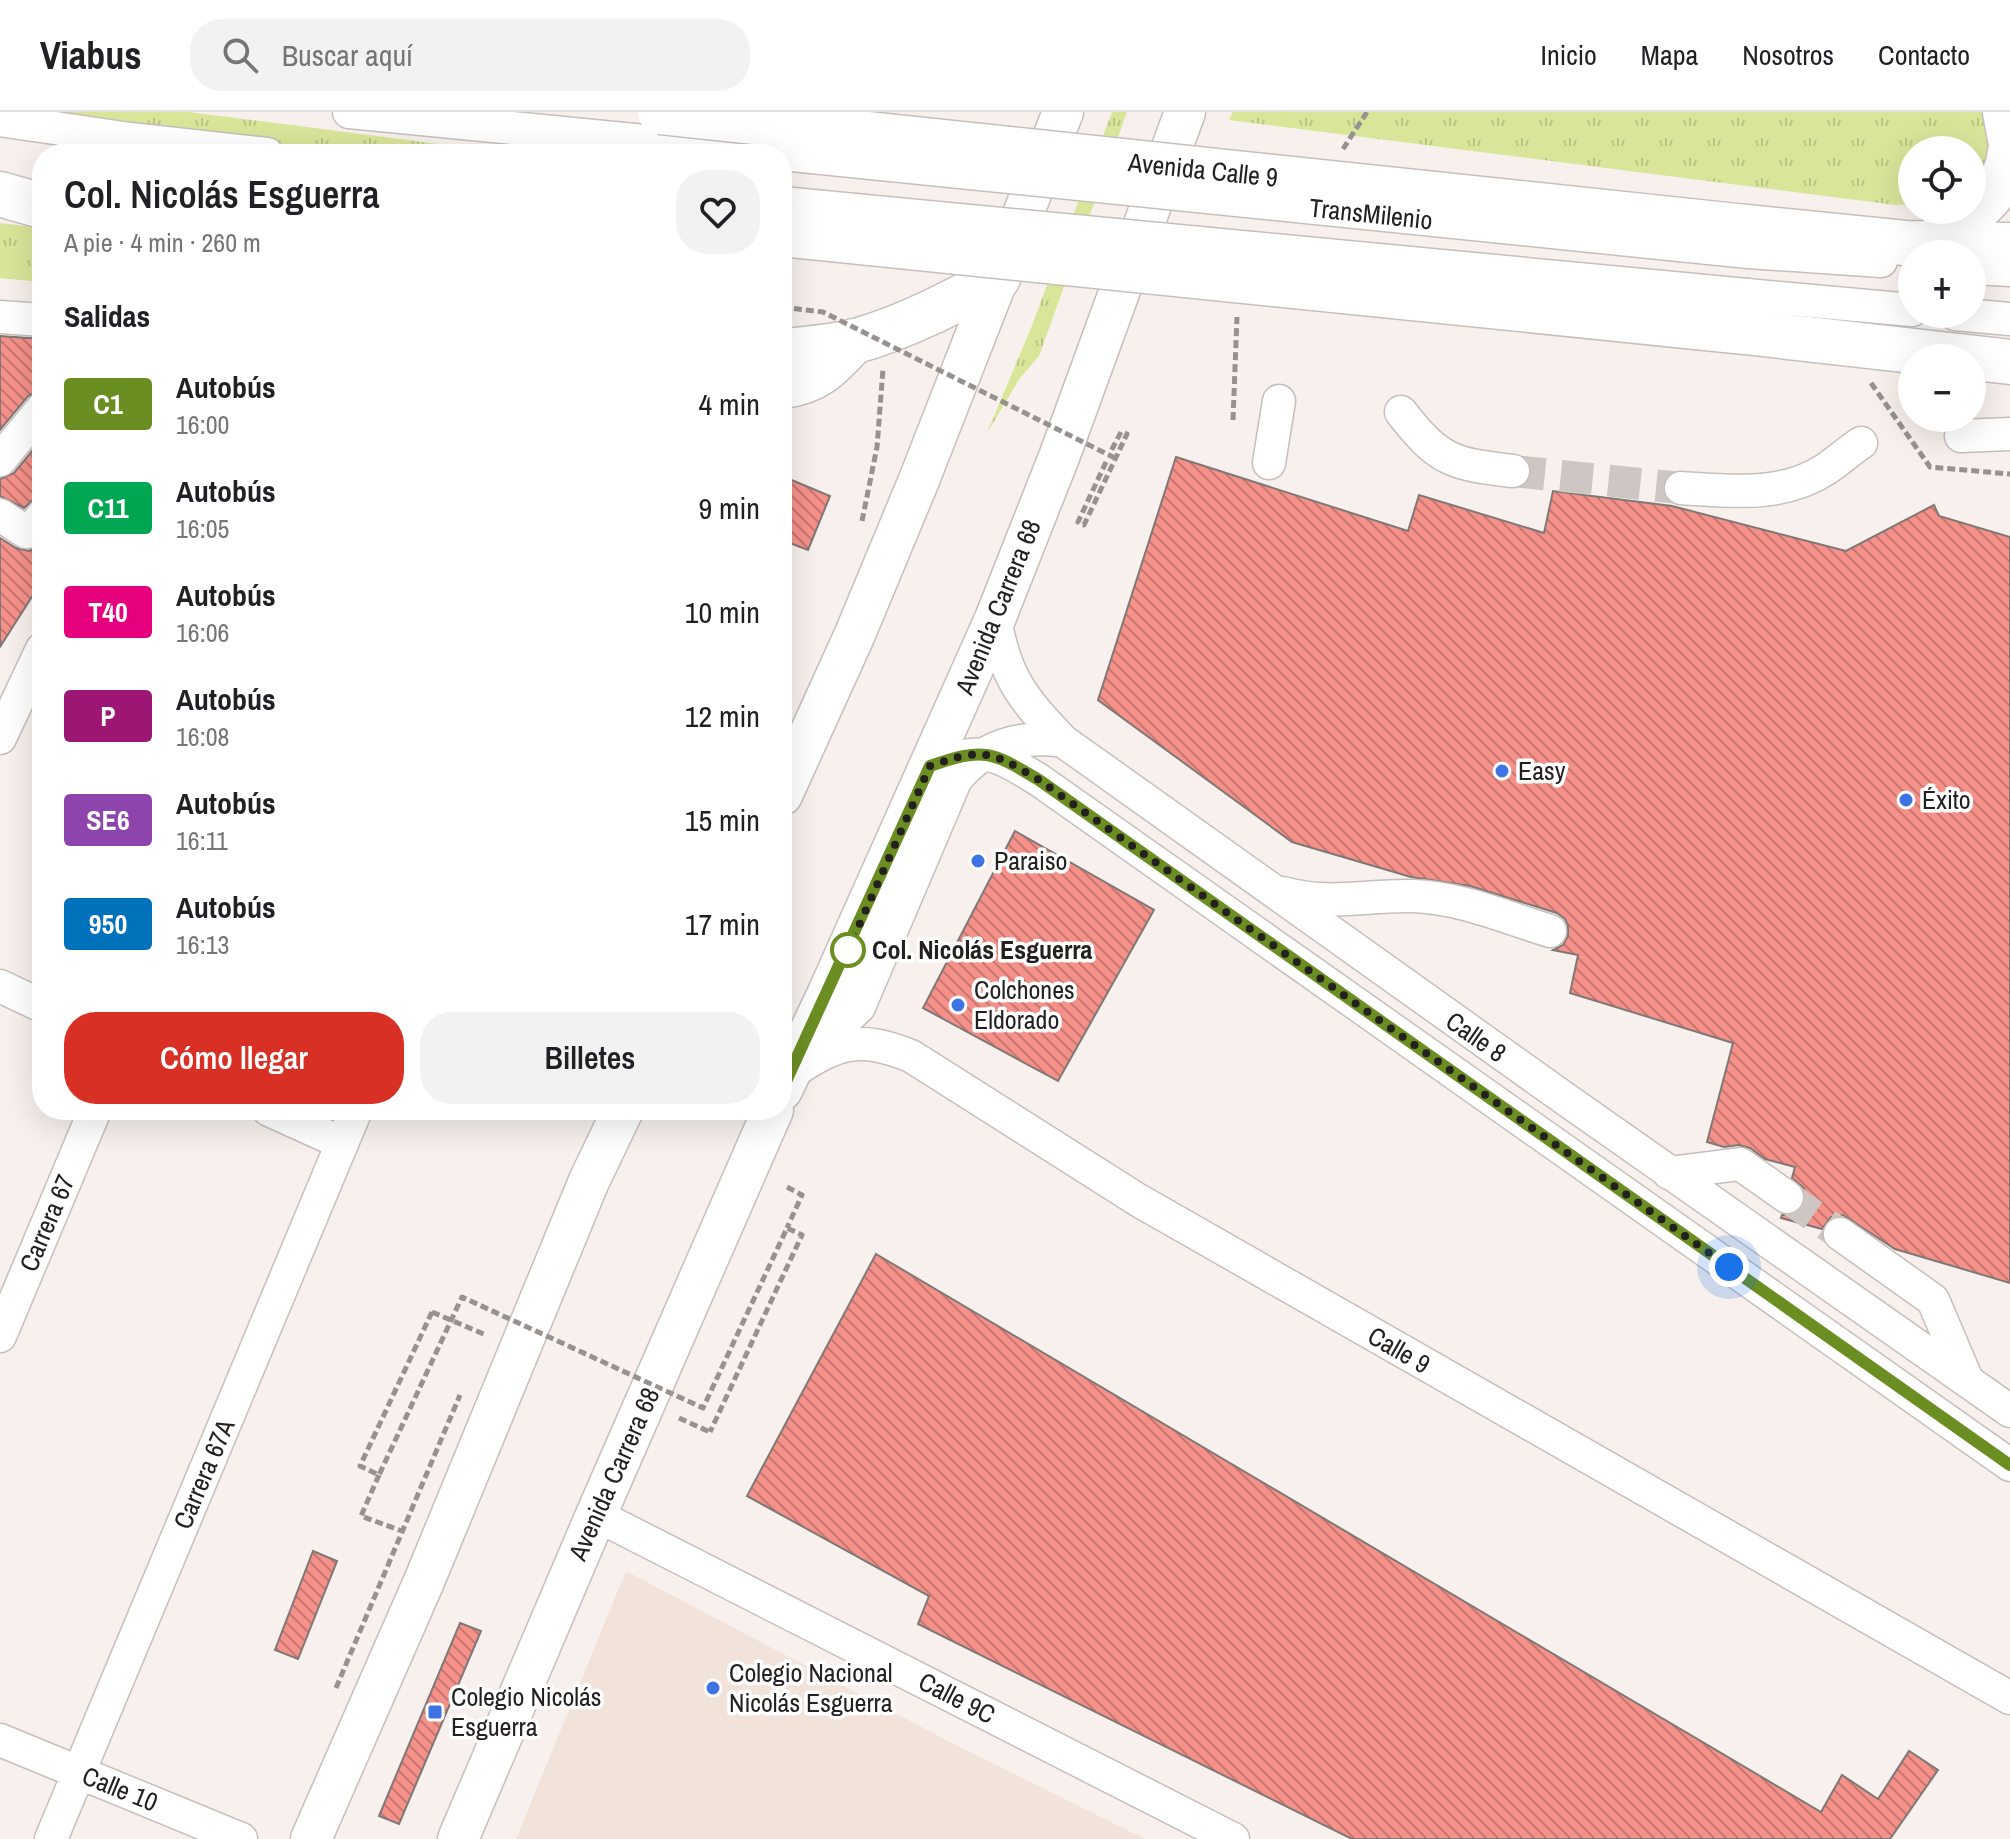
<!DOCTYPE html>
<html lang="es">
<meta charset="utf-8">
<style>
:root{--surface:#fff;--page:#f2f2f2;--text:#202124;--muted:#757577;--line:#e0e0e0;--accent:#d93025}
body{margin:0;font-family:"Archivo Narrow",sans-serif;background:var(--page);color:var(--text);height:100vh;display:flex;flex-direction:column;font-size:30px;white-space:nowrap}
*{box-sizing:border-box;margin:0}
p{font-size:26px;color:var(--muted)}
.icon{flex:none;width:44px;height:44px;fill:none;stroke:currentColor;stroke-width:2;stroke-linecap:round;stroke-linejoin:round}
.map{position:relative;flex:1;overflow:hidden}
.panel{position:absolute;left:32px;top:32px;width:760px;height:976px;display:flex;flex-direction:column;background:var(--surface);border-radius:32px;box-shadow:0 8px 32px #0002}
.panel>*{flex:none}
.badge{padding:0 16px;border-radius:6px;font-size:28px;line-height:52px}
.tools{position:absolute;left:1898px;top:24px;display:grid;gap:16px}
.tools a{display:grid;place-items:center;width:88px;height:88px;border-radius:50%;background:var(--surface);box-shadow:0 8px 32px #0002;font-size:40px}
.you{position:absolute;width:40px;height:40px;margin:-20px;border:6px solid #fff;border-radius:50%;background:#1a73e8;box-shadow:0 0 0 12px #1a73e833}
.map>.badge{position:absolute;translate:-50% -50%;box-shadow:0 0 0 4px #fff}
h2{padding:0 32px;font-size:30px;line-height:72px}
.round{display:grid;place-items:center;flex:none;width:84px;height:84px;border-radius:32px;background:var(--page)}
.headline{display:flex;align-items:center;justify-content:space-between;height:136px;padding:0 32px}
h1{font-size:38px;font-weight:600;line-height:60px}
.button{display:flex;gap:16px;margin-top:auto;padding:16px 32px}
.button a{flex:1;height:92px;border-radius:32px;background:var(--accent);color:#fff;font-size:32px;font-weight:600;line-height:92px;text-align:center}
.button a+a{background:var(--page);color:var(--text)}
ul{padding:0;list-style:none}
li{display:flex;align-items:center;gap:24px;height:104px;padding:0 32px}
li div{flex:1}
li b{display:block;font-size:30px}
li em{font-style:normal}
li .badge{min-width:88px;font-weight:700;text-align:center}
header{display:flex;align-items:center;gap:48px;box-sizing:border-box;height:112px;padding:0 40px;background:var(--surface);border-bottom:2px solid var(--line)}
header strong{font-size:38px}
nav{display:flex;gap:44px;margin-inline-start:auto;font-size:28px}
.search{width:560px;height:72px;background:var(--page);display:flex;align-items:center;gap:20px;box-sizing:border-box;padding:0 28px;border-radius:32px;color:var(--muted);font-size:30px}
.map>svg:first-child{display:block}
.built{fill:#f2e3da}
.grass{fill:url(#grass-tufts)}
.building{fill:url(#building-back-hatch);stroke:#7f7877;stroke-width:2}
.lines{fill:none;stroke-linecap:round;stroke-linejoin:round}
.minor-tunnel{stroke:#cdc6c3;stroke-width:32;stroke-dasharray:32 16;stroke-linecap:butt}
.minor-casing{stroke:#c6bfbb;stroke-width:35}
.major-casing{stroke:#c6bfbb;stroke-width:43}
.highway-casing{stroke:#c6bfbb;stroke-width:47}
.path{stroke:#97928f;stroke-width:5;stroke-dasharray:8 4;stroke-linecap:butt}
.minor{stroke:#fff;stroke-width:32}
.major{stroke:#fff;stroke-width:40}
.highway{stroke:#fff;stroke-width:44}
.minor-bridge-casing{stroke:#c6bfbb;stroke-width:35;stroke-linecap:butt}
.highway-bridge-casing{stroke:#c6bfbb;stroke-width:47;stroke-linecap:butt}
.path-bridge{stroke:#97928f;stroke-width:5;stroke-dasharray:8 4;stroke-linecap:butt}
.minor-bridge{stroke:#fff;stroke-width:32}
.highway-bridge{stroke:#fff;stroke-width:44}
.line-casing{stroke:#fff;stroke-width:18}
.line{stroke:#6b8e23;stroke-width:12}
.walk{stroke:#23201f;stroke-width:8;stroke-dasharray:0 14.4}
.poi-dot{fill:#3d73e3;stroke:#fff;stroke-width:3}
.stop-dot{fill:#fff;stroke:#6b8e23;stroke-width:4}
.labels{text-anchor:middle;stroke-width:7;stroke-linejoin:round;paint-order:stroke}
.street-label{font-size:26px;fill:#23201f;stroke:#fff}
.poi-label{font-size:26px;fill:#23201f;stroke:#fff;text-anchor:start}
.stop-label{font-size:26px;font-weight:bold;fill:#23201f;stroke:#fff;text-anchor:start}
</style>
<header>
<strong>Viabus</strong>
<div class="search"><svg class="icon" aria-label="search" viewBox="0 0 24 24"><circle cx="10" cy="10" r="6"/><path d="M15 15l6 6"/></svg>Buscar aquí</div>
<nav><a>Inicio</a><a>Mapa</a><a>Nosotros</a><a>Contacto</a></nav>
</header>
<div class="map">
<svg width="2010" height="1727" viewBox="0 0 2010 1727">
<defs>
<pattern id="grass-tufts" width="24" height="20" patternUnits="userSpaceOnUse" patternTransform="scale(2)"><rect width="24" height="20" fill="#d9e599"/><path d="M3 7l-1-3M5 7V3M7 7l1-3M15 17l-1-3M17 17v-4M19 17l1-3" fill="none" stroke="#bac483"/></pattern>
<pattern id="building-back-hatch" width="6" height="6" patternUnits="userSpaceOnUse" patternTransform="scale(2)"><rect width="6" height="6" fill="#f6918a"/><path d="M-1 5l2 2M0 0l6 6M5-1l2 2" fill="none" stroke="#c77670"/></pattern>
</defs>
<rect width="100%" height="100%" fill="#f7f0ec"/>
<!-- built -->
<path class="built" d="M626,1459l324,171 195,97h-629z"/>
<!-- grass -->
<path class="grass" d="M41,0h148l273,35 -6,7h-88l-127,-14z
M1112,0h15l-88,244 -19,22 -33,55 44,-105z
M1233,0h751c10,38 11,48 -12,81v-43h-60v54l-16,1 -667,-85z
M0,111l42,5v54l-42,-4z"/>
<!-- building -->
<path class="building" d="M0,224l42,3v51l-14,6 -28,34z
M42,327v58l-8,2 -10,9 -24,-12v-17l14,-6z
M1176,345l232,74 11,-36 125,38 9,-42 119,15 174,45 88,-46 5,11 71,21v746l-115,-34 -52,-34 -12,2 -9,12 -41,-11 1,-3 14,-1 7,-7 3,-8 -2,-11 -12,-10 3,-11 -30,-8 -15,-11 -12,-3 -14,2 -17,-5 26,-99 -163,-50 8,-38 -25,-5 10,-5 5,-9v-10l-3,-7 -8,-6 -87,-27 -59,-9 -119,-35 -194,-142z
M782,364l48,20 -22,54 -26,-10z
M0,426l16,10 13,3 13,-6v36l-42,66z
M1015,719l139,79 -96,171 -135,-73z
M876,1142l945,558 21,-37 36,24 31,-48 29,19 -48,69h-538l-434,-215 11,-28 -182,-100z
M313,1439l24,10 -39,98 -23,-9z
M460,1511l21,8 -82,193 -20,-8z"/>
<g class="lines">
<!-- minor-tunnel -->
<path class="minor-tunnel" d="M1513,359l168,17
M1787,1085l53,37"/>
<defs>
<path id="minor" d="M349,0l429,42
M0,8l130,19 137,15
M1748,140l133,9
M1972,156l38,2
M1747,183l165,15
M1955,202l55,5
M0,205l42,3
M1401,300c38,49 51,52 112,59
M1961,324l49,-2
M0,348l42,-51
M1269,351l10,-62
M1681,376c49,3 101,10 145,-19 12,-8 23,-18 35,-26
M0,403l26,17 5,-1 11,-15
M995,507c10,59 28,80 68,122l501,357 446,313
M0,626l42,-89
M930,654c54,-19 62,-15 109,14l971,685
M1283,781c47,13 82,2 129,3 47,1 93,21 138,35
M0,874l42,20
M828,881v17l8,7 11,1 12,-11 97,-228c28,-34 64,-44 107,-38
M788,963c48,-32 68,-41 123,-19l227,144 872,498
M269,998l73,33
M1669,1061l71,-9 47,33
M1840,1122l93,66 34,80
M0,1224l95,-226
M596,1403l637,324
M0,1628l241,99
M51,1727l305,-729"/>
<path id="major" d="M782,683l73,-161 64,-154 144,-368
M782,978l46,-97 167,-374 64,-162 126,-345
M311,1727l114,-260 164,-398 34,-71
M458,1727l138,-324 177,-405"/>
<path id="highway" d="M2005,0l5,27
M0,82l42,12
M1746,115l159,16 105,2
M1929,132c35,-25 77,-46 81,-93
M1745,220l265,30
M782,240c24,-4 51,-5 74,-11 50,-14 97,-39 142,-63
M782,274c35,-4 49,-20 72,-45"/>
</defs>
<!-- minor casing -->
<use href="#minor" class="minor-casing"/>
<!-- major casing -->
<use href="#major" class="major-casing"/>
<!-- highway casing -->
<use href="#highway" class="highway-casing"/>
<!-- path -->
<path class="path" d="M1343,37l24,-37
M1871,271l59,84 80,7
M1233,308l4,-103
M1106,350l-28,60 6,3 43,-91 -6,-2 -10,19
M862,409l15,-74 6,-78
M787,1075l15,8 -15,33
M432,1200l54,23
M679,1306l31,14
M379,1363l-18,41 41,15
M336,1576l124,-293"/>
<!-- minor -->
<use href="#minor" class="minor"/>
<!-- major -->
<use href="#major" class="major"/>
<!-- highway -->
<use href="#highway" class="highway"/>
<defs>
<path id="minor-bridge" d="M782,42l966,98
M782,91l965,92"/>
<path id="highway-bridge" d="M660,0l1086,115
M782,122l963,98"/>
</defs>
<!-- minor-bridge casing -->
<use href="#minor-bridge" class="minor-bridge-casing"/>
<!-- highway-bridge casing -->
<use href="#highway-bridge" class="highway-bridge-casing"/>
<!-- path-bridge -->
<path class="path-bridge" d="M782,195l41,5 292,146
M432,1200l-72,154 19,9 83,-178 241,111 84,-180 15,7 -92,197"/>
<!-- minor-bridge -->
<use href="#minor-bridge" class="minor-bridge"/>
<!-- highway-bridge -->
<use href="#highway-bridge" class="highway-bridge"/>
</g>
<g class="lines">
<defs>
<path id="line" d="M782,978l148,-324c54,-19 61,-15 109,14l971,685"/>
</defs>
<!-- line casing -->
<use href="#line" class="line-casing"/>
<!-- line -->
<use href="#line" class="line"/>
<!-- walk -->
<path class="walk" d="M848,838l82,-184c54,-19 61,-15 109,14l690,487"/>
</g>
<!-- markers -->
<g class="poi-dot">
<circle cx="1502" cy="659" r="8"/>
<circle cx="1906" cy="688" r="8"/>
<circle cx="978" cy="749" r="8"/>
<circle cx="958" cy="893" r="8"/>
<circle cx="713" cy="1576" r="8"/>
<rect x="427" y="1592" width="16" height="16" rx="4"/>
</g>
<circle class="stop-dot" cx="848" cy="838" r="16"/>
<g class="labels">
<!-- street labels -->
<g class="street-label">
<text transform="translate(1203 58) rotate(6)" y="9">Avenida Calle 9</text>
<text transform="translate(1371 102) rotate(6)" y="9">TransMilenio</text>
<text transform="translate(998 495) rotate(-68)" y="9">Avenida Carrera 68</text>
<text transform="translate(1476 925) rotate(35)" y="9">Calle 8</text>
<text transform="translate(47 1111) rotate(-67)" y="9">Carrera 67</text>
<text transform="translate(1399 1238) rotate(30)" y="9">Calle 9</text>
<text transform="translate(204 1362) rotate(-67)" y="9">Carrera 67A</text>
<text transform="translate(614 1362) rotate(-66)" y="9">Avenida Carrera 68</text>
<text transform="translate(957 1586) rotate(27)" y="9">Calle 9C</text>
<text transform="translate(120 1677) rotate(22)" y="9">Calle 10</text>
</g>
<!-- poi labels -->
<g class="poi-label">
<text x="1518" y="668">Easy</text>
<text x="1922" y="697">Éxito</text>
<text x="994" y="758">Paraiso</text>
<text x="974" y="887">Colchones<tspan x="974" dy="30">Eldorado</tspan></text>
<text x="729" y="1570">Colegio Nacional<tspan x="729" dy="30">Nicolás Esguerra</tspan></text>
<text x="451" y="1594">Colegio Nicolás<tspan x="451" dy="30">Esguerra</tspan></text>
</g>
<!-- stop labels -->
<g class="stop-label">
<text x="872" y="847">Col. Nicolás Esguerra</text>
</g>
</g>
</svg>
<div class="tools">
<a><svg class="icon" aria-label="locate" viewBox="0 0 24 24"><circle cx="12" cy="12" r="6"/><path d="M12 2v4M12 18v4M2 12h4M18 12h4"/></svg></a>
<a>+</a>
<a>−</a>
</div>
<div class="you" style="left:1729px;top:1155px"></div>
<section class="panel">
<div class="headline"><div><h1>Col. Nicolás Esguerra</h1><p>A pie · 4 min · 260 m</p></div><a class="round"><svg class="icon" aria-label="heart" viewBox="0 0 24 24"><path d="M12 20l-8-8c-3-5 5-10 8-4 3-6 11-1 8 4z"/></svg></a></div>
<h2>Salidas</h2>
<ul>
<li><span class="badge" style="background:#6b8e23;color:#fff">C1</span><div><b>Autobús</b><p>16:00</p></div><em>4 min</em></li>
<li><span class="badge" style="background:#00a651;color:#fff">C11</span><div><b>Autobús</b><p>16:05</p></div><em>9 min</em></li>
<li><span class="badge" style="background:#e6007e;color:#fff">T40</span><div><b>Autobús</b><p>16:06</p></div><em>10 min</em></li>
<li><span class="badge" style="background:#9e1673;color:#fff">P</span><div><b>Autobús</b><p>16:08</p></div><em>12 min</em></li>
<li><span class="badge" style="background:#8e44ad;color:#fff">SE6</span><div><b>Autobús</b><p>16:11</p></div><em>15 min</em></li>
<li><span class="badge" style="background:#0072bc;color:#fff">950</span><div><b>Autobús</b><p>16:13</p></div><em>17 min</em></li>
</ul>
<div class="button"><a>Cómo llegar</a><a>Billetes</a></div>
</section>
</div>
